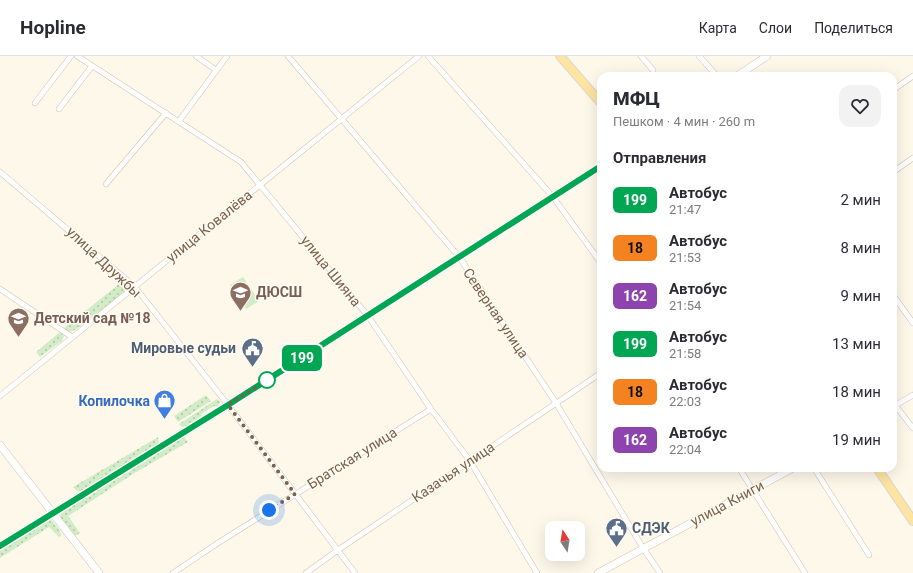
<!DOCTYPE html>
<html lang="ru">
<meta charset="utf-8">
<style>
:root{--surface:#fff;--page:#f2f2f3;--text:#2b2b33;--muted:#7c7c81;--line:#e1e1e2}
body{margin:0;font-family:Roboto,sans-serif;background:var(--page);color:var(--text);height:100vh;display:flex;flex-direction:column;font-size:15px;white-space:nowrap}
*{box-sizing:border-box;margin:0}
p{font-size:13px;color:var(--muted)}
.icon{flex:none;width:22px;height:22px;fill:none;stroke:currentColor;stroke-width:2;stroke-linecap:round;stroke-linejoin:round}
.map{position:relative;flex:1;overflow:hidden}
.panel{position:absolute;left:597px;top:16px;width:300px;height:400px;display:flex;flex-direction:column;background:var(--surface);border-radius:12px;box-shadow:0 4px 16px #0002}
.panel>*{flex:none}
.badge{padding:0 8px;border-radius:6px;font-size:14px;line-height:26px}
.needle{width:26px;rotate:348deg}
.fabs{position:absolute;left:545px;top:465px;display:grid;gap:8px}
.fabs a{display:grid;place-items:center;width:40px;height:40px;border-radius:8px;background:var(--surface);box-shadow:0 4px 16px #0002;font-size:20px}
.you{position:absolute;width:20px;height:20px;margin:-10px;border:3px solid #fff;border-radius:50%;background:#1a73e8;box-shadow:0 0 0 6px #1a73e833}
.map>.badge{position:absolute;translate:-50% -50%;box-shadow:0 0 0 2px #fff}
h2{padding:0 16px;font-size:15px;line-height:36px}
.round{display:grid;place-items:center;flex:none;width:42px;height:42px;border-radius:12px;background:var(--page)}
.headline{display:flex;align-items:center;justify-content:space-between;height:68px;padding:0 16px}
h1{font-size:19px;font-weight:800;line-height:30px}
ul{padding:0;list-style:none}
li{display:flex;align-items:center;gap:12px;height:48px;padding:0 16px}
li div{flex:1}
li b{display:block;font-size:15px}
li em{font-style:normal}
li .badge{min-width:44px;font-weight:700;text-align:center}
header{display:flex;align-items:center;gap:24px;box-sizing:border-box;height:56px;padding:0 20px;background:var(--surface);border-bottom:1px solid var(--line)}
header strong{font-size:19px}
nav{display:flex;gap:22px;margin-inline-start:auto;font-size:14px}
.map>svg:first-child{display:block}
.grass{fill:url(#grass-dots)}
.pitch{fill:#d2ecc7}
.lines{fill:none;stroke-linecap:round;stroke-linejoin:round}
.street-casing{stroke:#d1c1ae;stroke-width:6}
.secondary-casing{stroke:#d4c2ac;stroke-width:8}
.primary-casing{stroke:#dcd6d0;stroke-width:10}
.street{stroke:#fff;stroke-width:5}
.secondary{stroke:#fff;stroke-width:7}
.primary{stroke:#fde4a1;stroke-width:8}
.line-casing{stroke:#fff;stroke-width:9}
.line{stroke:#00a651;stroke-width:6}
.walk{stroke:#7a614b;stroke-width:4;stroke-dasharray:0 7.2}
.stop-dot{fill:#fff;stroke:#00a651;stroke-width:2}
.labels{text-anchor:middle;stroke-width:3;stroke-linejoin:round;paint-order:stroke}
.street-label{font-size:14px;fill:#7a614b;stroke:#fffbf1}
.education-label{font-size:14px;font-weight:bold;fill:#785e54;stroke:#fffbf1;text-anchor:start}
.service-label{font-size:14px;font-weight:bold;fill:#4e5e75;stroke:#fffbf1;text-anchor:end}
.shop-label{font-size:14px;font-weight:bold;fill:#366cbe;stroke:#fffbf1;text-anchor:end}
</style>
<header>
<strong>Hopline</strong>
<nav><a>Карта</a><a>Слои</a><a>Поделиться</a></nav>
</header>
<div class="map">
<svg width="913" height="517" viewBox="0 0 913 517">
<defs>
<pattern id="grass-dots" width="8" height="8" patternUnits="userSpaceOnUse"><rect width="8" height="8" fill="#d2ecc7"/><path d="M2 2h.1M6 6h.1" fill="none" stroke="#afc3a4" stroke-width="1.8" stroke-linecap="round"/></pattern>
</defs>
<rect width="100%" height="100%" fill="#fdf8ea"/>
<!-- grass -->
<path class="grass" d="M124,224l4,5v5l-53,40 -6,2 -6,-3z
M60,276l4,4 -2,5 -22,16 -4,-5z
M206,339l5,6 -33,21 -4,-6z
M217,343l3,2 -2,6 -4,-1 -13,8 1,2 -14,10 -6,1 -3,-3z
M183,380l5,6 -55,32 -65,42 12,17 -6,3 -14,-18 2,-8z
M158,381l1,7 -78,47h-4l-4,-4z
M50,462l10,13 1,5 -2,1 -10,-10 -49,31v-9z"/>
<!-- pitch -->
<path class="pitch" d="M243,221l16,24 -13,8 -16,-24z"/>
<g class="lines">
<defs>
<path id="street" d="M77,0l164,106 127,154 63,93 39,52 67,112
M196,0l20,14
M288,0l172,202 96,145 87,145 17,25
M428,0l125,141 48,66
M641,0l12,14
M699,0l18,20
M893,34l20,-14
M35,47l36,-47
M59,53l33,-43
M179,65l48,-65
M0,116l135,115 93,118 127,168
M893,116l20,-14
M106,128l60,-71
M0,233l72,48
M893,239l20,28
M0,340l419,-340
M895,349l18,23
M894,350l19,-11
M739,412l66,105
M814,412l55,87
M173,517l45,-30 213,-134
M306,517l32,-23 263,-177"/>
<path id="secondary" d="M737,20l30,-20
M0,389l99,128
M0,490l228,-141 373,-239
M598,517l195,-105"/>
<path id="primary" d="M560,0l41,47
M877,412l36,53"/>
</defs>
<!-- street casing -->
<use href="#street" class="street-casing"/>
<!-- secondary casing -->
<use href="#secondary" class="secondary-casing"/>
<!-- primary casing -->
<use href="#primary" class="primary-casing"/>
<!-- street -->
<use href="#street" class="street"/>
<!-- secondary -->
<use href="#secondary" class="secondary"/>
<!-- primary -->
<use href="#primary" class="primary"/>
</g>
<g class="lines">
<defs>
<path id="line" d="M0,490l228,-141 373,-239"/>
</defs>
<!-- line casing -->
<use href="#line" class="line-casing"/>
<!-- line -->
<use href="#line" class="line"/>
<!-- walk -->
<path class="walk" d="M267,324l-39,25 67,89 -26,16"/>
</g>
<!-- icons -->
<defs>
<symbol id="school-pin" viewBox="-11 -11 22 30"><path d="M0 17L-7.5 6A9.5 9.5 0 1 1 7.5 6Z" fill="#8d6e63" stroke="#fffbf1"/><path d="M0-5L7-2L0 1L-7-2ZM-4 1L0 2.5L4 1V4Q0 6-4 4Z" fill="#fff"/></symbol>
<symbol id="civic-pin" viewBox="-11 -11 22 30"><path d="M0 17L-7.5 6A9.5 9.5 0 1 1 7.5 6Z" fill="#5c6f8a" stroke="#fffbf1"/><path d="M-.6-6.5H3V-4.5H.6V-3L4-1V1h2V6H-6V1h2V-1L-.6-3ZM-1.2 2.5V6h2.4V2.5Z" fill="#fff"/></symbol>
<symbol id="shop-pin" viewBox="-11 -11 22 30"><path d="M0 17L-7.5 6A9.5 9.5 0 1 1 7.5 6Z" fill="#3f7fe0" stroke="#fffbf1"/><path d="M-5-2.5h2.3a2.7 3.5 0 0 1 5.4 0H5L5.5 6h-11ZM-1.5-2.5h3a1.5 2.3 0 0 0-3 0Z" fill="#fff"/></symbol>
</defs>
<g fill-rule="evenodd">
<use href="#school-pin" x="228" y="224" width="25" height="34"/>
<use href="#school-pin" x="6" y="250" width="25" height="34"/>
<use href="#civic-pin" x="240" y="280" width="25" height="34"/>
<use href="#shop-pin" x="152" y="332" width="25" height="34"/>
<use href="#civic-pin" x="604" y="460" width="25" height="34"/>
</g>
<!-- markers -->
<circle class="stop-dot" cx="267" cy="324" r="8"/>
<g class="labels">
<!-- street labels -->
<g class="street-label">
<text transform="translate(209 170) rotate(-39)" y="5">улица Ковалёва</text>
<text transform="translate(104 206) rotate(43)" y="5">улица Дружбы</text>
<text transform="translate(331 215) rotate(51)" y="5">улица Шияна</text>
<text transform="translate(496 257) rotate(56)" y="5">Северная улица</text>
<text transform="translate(352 402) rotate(-32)" y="5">Братская улица</text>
<text transform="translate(453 416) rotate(-34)" y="5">Казачья улица</text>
<text transform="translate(727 447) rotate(-28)" y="5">улица Книги</text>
</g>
<!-- education labels -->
<g class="education-label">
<text x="256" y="241">ДЮСШ</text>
<text x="34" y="267">Детский сад №18</text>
</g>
<!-- service labels -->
<g class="service-label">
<text x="236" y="297">Мировые судьи</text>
<text x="632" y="477" text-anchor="start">СДЭК</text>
</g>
<!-- shop labels -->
<g class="shop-label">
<text x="150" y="350">Копилочка</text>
</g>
</g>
</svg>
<div class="fabs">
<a><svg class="needle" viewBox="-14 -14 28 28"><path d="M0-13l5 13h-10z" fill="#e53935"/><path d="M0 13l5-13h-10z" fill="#7c7c81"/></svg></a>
</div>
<div class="you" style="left:269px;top:454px"></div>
<b class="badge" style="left:302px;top:302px;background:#00a651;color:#fff">199</b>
<section class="panel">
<div class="headline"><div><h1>МФЦ</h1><p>Пешком · 4 мин · 260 m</p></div><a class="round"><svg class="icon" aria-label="heart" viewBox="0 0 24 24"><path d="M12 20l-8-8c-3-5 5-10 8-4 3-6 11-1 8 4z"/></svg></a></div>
<h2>Отправления</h2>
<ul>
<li><span class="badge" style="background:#00a651;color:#fff">199</span><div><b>Автобус</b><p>21:47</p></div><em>2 мин</em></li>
<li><span class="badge" style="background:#f58220;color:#111">18</span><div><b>Автобус</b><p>21:53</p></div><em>8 мин</em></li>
<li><span class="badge" style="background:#8e44ad;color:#fff">162</span><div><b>Автобус</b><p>21:54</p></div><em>9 мин</em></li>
<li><span class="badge" style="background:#00a651;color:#fff">199</span><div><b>Автобус</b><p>21:58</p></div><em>13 мин</em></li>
<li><span class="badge" style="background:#f58220;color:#111">18</span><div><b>Автобус</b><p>22:03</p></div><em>18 мин</em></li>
<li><span class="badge" style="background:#8e44ad;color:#fff">162</span><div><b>Автобус</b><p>22:04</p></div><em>19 мин</em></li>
</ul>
</section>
</div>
